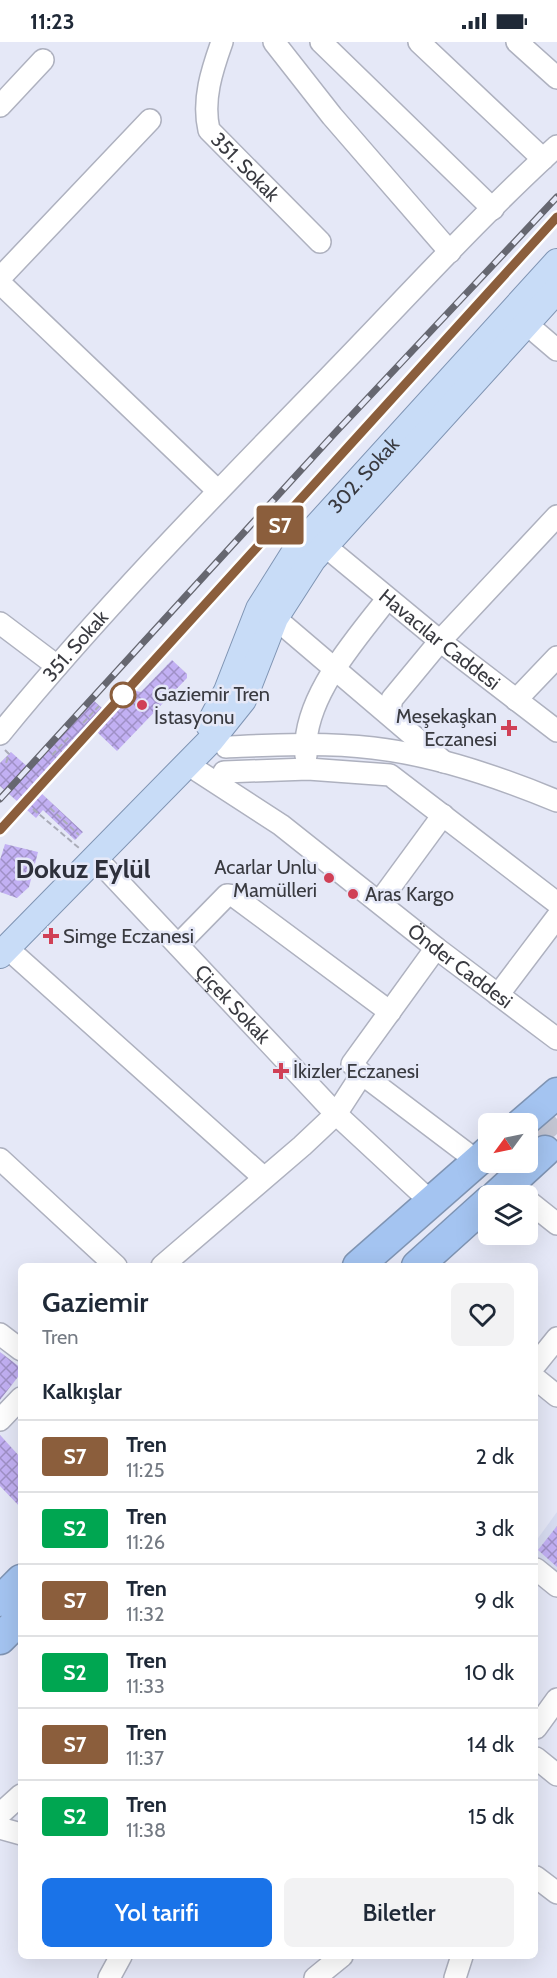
<!DOCTYPE html>
<html lang="tr">
<meta charset="utf-8">
<style>
:root{--surface:#fff;--page:#f2f2f3;--text:#1f2937;--muted:#747a83;--line:#e0e1e3;--accent:#1a73e8}
body{margin:0;font-family:Cabin,sans-serif;background:var(--page);color:var(--text);height:100vh;display:flex;flex-direction:column;font-size:22px;white-space:nowrap}
*{box-sizing:border-box;margin:0}
p{font-size:20px;color:var(--muted)}
.icon{flex:none;width:33px;height:33px;fill:none;stroke:currentColor;stroke-width:2;stroke-linecap:round;stroke-linejoin:round}
.map{position:relative;flex:1;overflow:hidden}
.drawer{position:absolute;left:18px;top:1221px;width:520px;height:696px;display:flex;flex-direction:column;background:var(--surface);border-radius:9px;box-shadow:0 6px 24px #0002}
.drawer>*{flex:none}
.badge{padding:0 12px;border-radius:4px;font-size:21px;line-height:39px}
.needle{width:39px;rotate:237deg}
.controls{position:absolute;left:478px;top:1071px;display:grid;gap:12px}
.controls a{display:grid;place-items:center;width:60px;height:60px;border-radius:9px;background:var(--surface);box-shadow:0 6px 24px #0002;font-size:30px}
.map>.badge{position:absolute;translate:-50% -50%;box-shadow:0 0 0 3px #fff}
h2{padding:0 24px;font-size:22px;line-height:54px}
.round{display:grid;place-items:center;flex:none;width:63px;height:63px;border-radius:9px;background:var(--page)}
.headline{display:flex;align-items:center;justify-content:space-between;height:102px;padding:0 24px}
h1{font-size:28px;font-weight:600;line-height:45px}
.button{display:flex;gap:12px;margin-top:auto;padding:12px 24px}
.button a{flex:1;height:69px;border-radius:9px;background:var(--accent);color:#fff;font-size:24px;font-weight:600;line-height:69px;text-align:center}
.button a+a{background:var(--page);color:var(--text)}
ul{padding:0;list-style:none}
li{display:flex;align-items:center;gap:18px;height:72px;padding:0 24px;border-top:2px solid var(--line)}
li div{flex:1}
li b{display:block;font-size:22px}
li em{font-style:normal}
li .badge{min-width:66px;font-weight:700;text-align:center}
.status{display:flex;justify-content:space-between;align-items:center;height:42px;padding:0 30px;background:var(--surface);direction:ltr}
.status svg{height:16px;fill:currentColor}
.map>svg:first-child{display:block}
.built{fill:#d7dcf1}
.building{fill:url(#building-cross-hatch)}
.lines{fill:none;stroke-linecap:round;stroke-linejoin:round}
.highway-tunnel{stroke:#c3c5d2;stroke-width:30;stroke-dasharray:30 15;stroke-linecap:butt}
.minor-casing{stroke:#aeb1bf;stroke-width:24}
.major-casing{stroke:#7f94b3;stroke-width:28}
.highway-casing{stroke:#7f94b3;stroke-width:33}
.path{stroke:#aaacb8;stroke-width:2;stroke-dasharray:6 3;stroke-linecap:butt}
.minor{stroke:#fff;stroke-width:21}
.major{stroke:#c8dcf7;stroke-width:26}
.highway{stroke:#a4c4f1;stroke-width:30}
.rail-casing{stroke:#666770;stroke-width:7}
.rail{stroke:#e5e8f7;stroke-width:4.5;stroke-dasharray:14;stroke-linecap:butt}
.line-casing{stroke:#fff;stroke-width:14}
.line{stroke:#8b5e3c;stroke-width:9}
.stop-dot{fill:#fff;stroke:#8b5e3c;stroke-width:3}
.poi-dot{fill:#d04056;stroke:#e5e8f7;stroke-width:2}
.labels{text-anchor:middle;stroke-width:5;stroke-linejoin:round;paint-order:stroke}
.street-label{font-size:20px;fill:#393a40;stroke:#e5e8f7}
.poi-label{font-size:20px;fill:#393a40;stroke:#e5e8f7;text-anchor:start}
.district-label{font-size:26px;font-weight:bold;fill:#2d303b;stroke:#e5e8f7}
</style>
<div class="status"><b>11:23</b><svg viewBox="0 0 49 12"><path d="M0 12V9h3v3zM5 12V6h3v6zM10 12V3h3v9zM15 12V0h3v12zM26 1h20v11H26zM47 4h2v5h-2z"/></svg></div>
<div class="map">
<svg width="557" height="1936" viewBox="0 0 557 1936">
<defs>
<pattern id="building-cross-hatch" width="8" height="8" patternUnits="userSpaceOnUse" patternTransform="scale(1.5)"><rect width="8" height="8" fill="#c2b0f3"/><path d="M0 0l8 8M0 8l8-8" fill="none" stroke="#9f90c6"/></pattern>
</defs>
<rect width="100%" height="100%" fill="#e5e8f7"/>
<!-- built -->
<path class="built" d="M557,1470v65l-21,-18v-18z"/>
<!-- building -->
<path class="building" d="M172,618l15,14v4l-70,73 -21,-20 -56,61 43,40 -8,8 -32,-30 -7,8 -36,-32v-23l11,-11 19,17 63,-69 19,17 24,-26 5,1z
M5,802l33,8 -9,35 -12,11 -17,-6v-32z
M0,1310l21,16v5l-21,27z
M0,1393l21,23v50l-21,-22z
M557,1484v41l-19,-17z"/>
<g class="lines">
<!-- highway-tunnel -->
<path class="highway-tunnel" d="M532,1094l25,-22"/>
<defs>
<g id="minor">
<path id="s1" d="M222,0c-10,28 -20,58 -13,88l111,112"/>
<path d="M274,0l58,74 118,136"/>
<path d="M321,0l172,167"/>
<path d="M419,0l124,117"/>
<path d="M517,0l40,36"/>
<path d="M0,64l43,-46"/>
<path d="M0,236l150,-158"/>
<path d="M0,241l218,208"/>
<path d="M516,273l41,35"/>
<path id="s2" d="M325,504l115,95 117,90"/>
<path d="M275,576l169,144"/>
<path d="M0,581l57,43"/>
<path d="M516,658l41,-43"/>
<path d="M389,672l3,-15 48,-58 117,-125"/>
<path id="s3" d="M0,692c103,-126 217,-242 330,-358 75,-77 148,-158 227,-230"/>
<path d="M226,705c49,-2 98,-5 147,1 62,7 126,29 184,53"/>
<path d="M306,714c-5,-57 49,-115 81,-157"/>
<path id="s4" d="M187,722l94,61 155,123 121,91"/>
<path d="M224,730l84,-3 82,6 167,128"/>
<path id="s5" d="M96,816l240,256 26,-40 115,87"/>
<path d="M380,859l63,-86"/>
<path d="M178,903l49,-50 7,1 156,116"/>
<path d="M7,906l256,229"/>
<path d="M498,953l59,-78"/>
<path d="M362,1032l-10,-10 84,-116"/>
<path d="M0,1117l116,107"/>
<path d="M528,1159l29,23"/>
<path d="M162,1224l140,-120 34,-32 95,88"/>
<path d="M0,1292l21,16"/>
<path d="M536,1322l21,-26"/>
<path d="M536,1337l21,17"/>
<path d="M0,1378l21,-22"/>
<path d="M536,1527l21,17"/>
<path d="M536,1686l21,-29"/>
<path d="M536,1716l21,17"/>
<path d="M0,1772l21,-19"/>
<path d="M0,1786l21,6"/>
<path d="M536,1835l21,16"/>
<path d="M109,1936l12,-22"/>
<path d="M315,1936l27,-22"/>
<path d="M455,1936l7,-22"/>
</g>
<g id="major">
<path id="s6" d="M209,683l18,-34 32,-82 39,-62 259,-285"/>
<path d="M0,913l211,-215 32,-40 32,-82 38,-59 244,-269"/>
</g>
<path id="highway" d="M521,1082l36,-31
M496,1154l49,-45
M358,1224l131,-115
M417,1224l72,-65
M0,1559l21,-21
M0,1597l21,-21"/>
</defs>
<!-- minor casing -->
<use href="#minor" class="minor-casing"/>
<!-- major casing -->
<use href="#major" class="major-casing"/>
<!-- highway casing -->
<use href="#highway" class="highway-casing"/>
<!-- path -->
<path class="path" d="M83,681l16,-17
M5,708l4,4 -4,12
M52,713l18,-19
M50,766l29,27
M33,767l46,39"/>
<!-- minor -->
<use href="#minor" class="minor"/>
<!-- major -->
<use href="#major" class="major"/>
<!-- highway -->
<use href="#highway" class="highway"/>
<defs>
<path id="rail" d="M0,757l334,-365 223,-237
M0,789l557,-614"/>
</defs>
<!-- rail casing -->
<use href="#rail" class="rail-casing"/>
<!-- rail -->
<use href="#rail" class="rail"/>
</g>
<g class="lines">
<defs>
<path id="line" d="M0,788l557,-613"/>
</defs>
<!-- line casing -->
<use href="#line" class="line-casing"/>
<!-- line -->
<use href="#line" class="line"/>
</g>
<!-- markers -->
<circle class="stop-dot" cx="123" cy="653" r="12"/>
<g class="poi-dot">
<circle cx="142" cy="663" r="6"/>
<path d="M506 677h6v6h6v6h-6v6h-6v-6h-6v-6h6z"/>
<circle cx="329" cy="836" r="6"/>
<circle cx="353" cy="852" r="6"/>
<path d="M48 885h6v6h6v6h-6v6h-6v-6h-6v-6h6z"/>
<path d="M278 1020h6v6h6v6h-6v6h-6v-6h-6v-6h6z"/>
</g>
<g class="labels">
<!-- street labels -->
<g class="street-label">
<text dy="7" stroke="none"><textPath href="#s1" startOffset="142">351. Sokak</textPath></text>
<text dy="7" stroke="none"><textPath href="#s6" startOffset="297">302. Sokak</textPath></text>
<text dy="7" stroke="none"><textPath href="#s2" startOffset="148">Havacılar Caddesi</textPath></text>
<text dy="7" stroke="none"><textPath href="#s3" startOffset="116">351. Sokak</textPath></text>
<text dy="7" stroke="none"><textPath href="#s4" startOffset="340">Önder Caddesi</textPath></text>
<text dy="7" stroke="none"><textPath href="#s5" startOffset="200">Çiçek Sokak</textPath></text>
</g>
<!-- poi labels -->
<g class="poi-label">
<text x="154" y="659">Gaziemir Tren<tspan x="154" dy="23">İstasyonu</tspan></text>
<text x="497" y="681" text-anchor="end">Meşekaşkan<tspan x="497" dy="23">Eczanesi</tspan></text>
<text x="317" y="832" text-anchor="end">Acarlar Unlu<tspan x="317" dy="23">Mamülleri</tspan></text>
<text x="365" y="859">Aras Kargo</text>
<text x="63" y="901">Simge Eczanesi</text>
<text x="293" y="1036">İkizler Eczanesi</text>
</g>
<!-- district labels -->
<g class="district-label">
<text x="83" y="836">Dokuz Eylül</text>
</g>
</g>
</svg>
<div class="controls">
<a><svg class="needle" viewBox="-14 -14 28 28"><path d="M0-13l5 13h-10z" fill="#e53935"/><path d="M0 13l5-13h-10z" fill="#747a83"/></svg></a>
<a><svg class="icon" aria-label="layers" viewBox="0 0 24 24"><path d="M12 4l9 5-9 5-9-5zM3 14l9 5 9-5"/></svg></a>
</div>
<b class="badge" style="left:280px;top:483px;background:#8b5e3c;color:#fff">S7</b>
<section class="drawer">
<div class="headline"><div><h1>Gaziemir</h1><p>Tren</p></div><a class="round"><svg class="icon" aria-label="heart" viewBox="0 0 24 24"><path d="M12 20l-8-8c-3-5 5-10 8-4 3-6 11-1 8 4z"/></svg></a></div>
<h2>Kalkışlar</h2>
<ul>
<li><span class="badge" style="background:#8b5e3c;color:#fff">S7</span><div><b>Tren</b><p>11:25</p></div><em>2 dk</em></li>
<li><span class="badge" style="background:#00a651;color:#fff">S2</span><div><b>Tren</b><p>11:26</p></div><em>3 dk</em></li>
<li><span class="badge" style="background:#8b5e3c;color:#fff">S7</span><div><b>Tren</b><p>11:32</p></div><em>9 dk</em></li>
<li><span class="badge" style="background:#00a651;color:#fff">S2</span><div><b>Tren</b><p>11:33</p></div><em>10 dk</em></li>
<li><span class="badge" style="background:#8b5e3c;color:#fff">S7</span><div><b>Tren</b><p>11:37</p></div><em>14 dk</em></li>
<li><span class="badge" style="background:#00a651;color:#fff">S2</span><div><b>Tren</b><p>11:38</p></div><em>15 dk</em></li>
</ul>
<div class="button"><a>Yol tarifi</a><a>Biletler</a></div>
</section>
</div>
